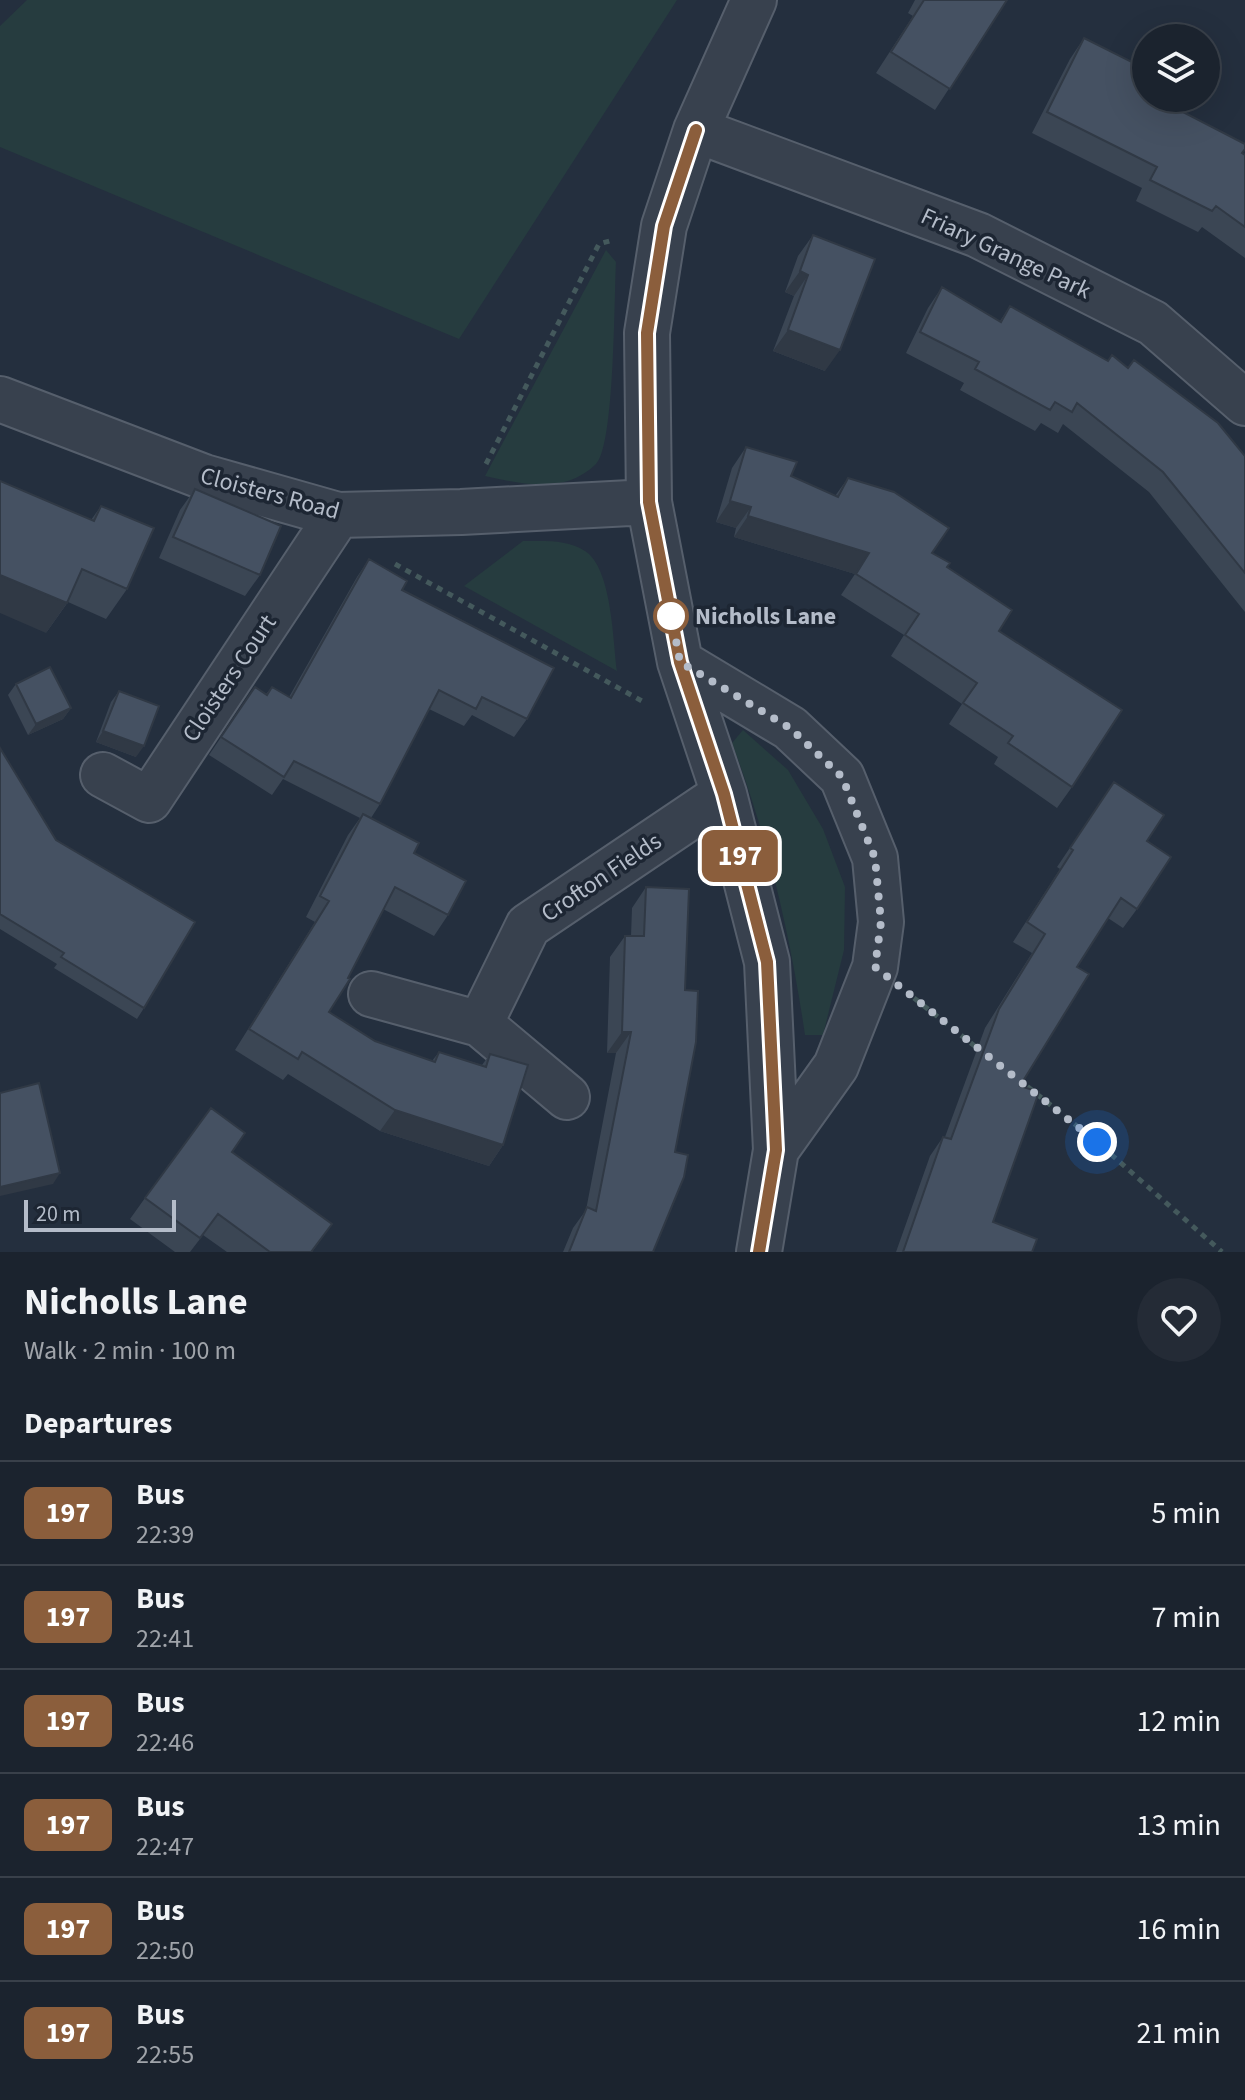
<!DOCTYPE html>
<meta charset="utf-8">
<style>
:root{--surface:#1b232e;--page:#242b36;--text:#f1f3f6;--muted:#a0a4aa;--line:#39404a}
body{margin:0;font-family:"Source Sans 3",sans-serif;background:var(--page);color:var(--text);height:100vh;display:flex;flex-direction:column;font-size:30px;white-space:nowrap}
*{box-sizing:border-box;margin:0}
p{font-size:26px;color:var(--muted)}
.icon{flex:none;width:44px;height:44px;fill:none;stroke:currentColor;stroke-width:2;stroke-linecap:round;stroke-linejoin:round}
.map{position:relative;height:1252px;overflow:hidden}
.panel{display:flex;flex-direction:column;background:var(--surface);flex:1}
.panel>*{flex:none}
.badge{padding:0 16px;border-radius:12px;font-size:28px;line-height:52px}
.controls{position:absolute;left:1132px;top:24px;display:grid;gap:16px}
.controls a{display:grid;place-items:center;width:88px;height:88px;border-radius:50%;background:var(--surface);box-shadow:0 8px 32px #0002,0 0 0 2px var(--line);font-size:40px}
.scale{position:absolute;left:24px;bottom:20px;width:152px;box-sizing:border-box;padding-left:8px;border:4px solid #b4bcc9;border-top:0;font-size:22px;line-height:28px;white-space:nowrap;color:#b4bcc9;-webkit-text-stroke:6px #1d2633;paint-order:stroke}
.you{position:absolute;width:40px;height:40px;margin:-20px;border:6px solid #fff;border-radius:50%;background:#1a73e8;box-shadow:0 0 0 12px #1a73e833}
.map>.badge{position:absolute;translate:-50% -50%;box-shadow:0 0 0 4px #fff}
h2{padding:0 24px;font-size:30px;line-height:72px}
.round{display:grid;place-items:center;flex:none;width:84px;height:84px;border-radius:42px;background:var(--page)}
.head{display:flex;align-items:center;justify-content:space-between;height:136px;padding:0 24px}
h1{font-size:38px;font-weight:700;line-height:60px}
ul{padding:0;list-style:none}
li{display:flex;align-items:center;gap:24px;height:104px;padding:0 24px;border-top:2px solid var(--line)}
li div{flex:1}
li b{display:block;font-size:30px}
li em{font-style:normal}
li .badge{min-width:88px;font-weight:700;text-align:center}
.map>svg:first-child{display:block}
.green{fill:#263c3f}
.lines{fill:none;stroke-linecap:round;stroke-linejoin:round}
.minor-casing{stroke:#565f6c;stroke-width:48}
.path{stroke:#44595c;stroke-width:5;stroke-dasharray:6 6;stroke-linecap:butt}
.minor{stroke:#38414e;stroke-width:44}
.wall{fill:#3b4654}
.shaded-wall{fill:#303945}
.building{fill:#455162;stroke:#303945;stroke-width:2}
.line-casing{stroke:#fff;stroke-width:18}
.line{stroke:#8b5e3c;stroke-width:12}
.walk{stroke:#b4bcc9;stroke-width:8;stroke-dasharray:0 14.4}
.stop-dot{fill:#fff;stroke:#8b5e3c;stroke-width:4}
.labels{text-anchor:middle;stroke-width:7;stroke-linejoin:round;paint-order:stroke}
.street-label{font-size:24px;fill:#b4bcc9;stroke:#1d2633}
.stop-label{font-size:24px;font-weight:bold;fill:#b4bcc9;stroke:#1d2633;text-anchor:start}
</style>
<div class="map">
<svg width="1245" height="1252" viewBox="0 0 1245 1252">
<rect width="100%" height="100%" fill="#242f3e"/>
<!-- green -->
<path class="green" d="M27,0h650l-218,339 -459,-192v-121z
M606,250l10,12c-2,34 -1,183 -20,202 -32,31 -73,20 -111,12z
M523,541c21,0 44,-2 62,10 27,17 28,90 32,120l-153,-85z
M743,730l45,40 35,59 22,58 -1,63 -21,85h-18c-15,-102 -37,-196 -73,-292z"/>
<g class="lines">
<defs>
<path id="minor" d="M754,0l-58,130 -32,96 -17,107 2,169 31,160 44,132 43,168 9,188 -17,102
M696,130l282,105 175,88 92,80
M0,399l204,78 134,38 123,-3 188,-10
M680,662l110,66 52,49 33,81 6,64 -6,45 -39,99 -60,84
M103,775l46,25 189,-285
M371,994l109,30 87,73
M480,1024l48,-98 196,-132"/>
</defs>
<!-- minor casing -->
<use href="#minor" class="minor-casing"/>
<!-- path -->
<path class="path" d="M486,464l113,-220 14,-4
M395,564l247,137
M914,998l67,53
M1018,1079l79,63 125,110"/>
<!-- minor -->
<use href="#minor" class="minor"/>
</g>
<!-- wall -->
<path class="wall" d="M915,0h92l-72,110 -59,-37 37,-57 -5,-3z
M1084,38l62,60 99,57v103l-43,-31 -4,5 -62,-31 6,-13 -110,-55 38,-74z
M813,235l12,136 -52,-20 21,-55 -9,-4 13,-36z
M942,287l58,34 10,-15 98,55 20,7 117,88v156l-96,-120 -86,-68 -5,9 -17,-10 -6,8 -75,-41 4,-7 -58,-30 22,-45z
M746,447l45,29 44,20 13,-18 84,75 15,14 52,64 73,156 -15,21 -63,-44 4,-7 -49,-33 13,-20 -71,-48 13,-21 -63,-40 14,-21 -121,-37 2,-9 -20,-6 16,-54z
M195,489l65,86 -15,21 -86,-38 21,-48z
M101,506l26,83 -21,30 -38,-17 -22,31 45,-113z
M369,559l33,31 125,129 -13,18 -42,-22 -8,11 -35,-17 -49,95 -9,14 43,35 34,62 -14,21 -51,-27 -54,103 46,29 57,20 7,-9 43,13 8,-11 13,91 -14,21 -109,-35 -92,-57 -5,6 -48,-30 80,-128 -9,-5 42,-82 12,-17 -77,-39 -11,16 -63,-40 46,-68 11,7 6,-7 17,10 68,-120z
M16,684l55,24 -8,11 -35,16 -20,-40z
M119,691l17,66 -40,-15 15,-40z
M0,748l144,260 -7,11 -83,-51 3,-4 -57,-35z
M1114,782l33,59 -10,68 -14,19 -15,-10 -31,49 -57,119 -27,136 39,30h-136l34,-96 13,-19h2l40,-109 47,-75 -19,-11 47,-73 -3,-2z
M646,887l7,365h-90l10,-24 13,-18 30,-157h-9l3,-96 15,-21h6l1,-28z
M232,1152l100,72 -20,28h-85l-24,-17 -13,17h-15l-45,-33 15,-21z"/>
<!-- shaded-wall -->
<path class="shaded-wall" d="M800,271l8,4 -14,21 -9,-4z
M788,330l52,20 -15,21 -52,-20z
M730,501l21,6 -15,21 -20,-6z
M748,516l121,37 -14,21 -121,-37z
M0,575l67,28 -21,30 -46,-20z
M71,708l-8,11 -35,16 8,-11z
M103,731l41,15 -8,11 -40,-15z
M622,1032h9l-15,21h-9z
M395,1110l108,35 -14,21 -109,-35z
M60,1173l-7,11 -53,12v-9z"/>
<!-- building -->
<path class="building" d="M924,0h83l-57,89 -59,-37z
M1084,38l62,31v29h10l89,46v5l-3,4 3,2v72l-29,-21 -4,5 -62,-31 7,-13 -110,-55z
M813,235l62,24 -35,91 -52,-20 20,-55 -8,-4z
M942,287l59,35 9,-16 98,55 4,-6 16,13 6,-8 84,63 27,33v117l-82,-101 -86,-69 -5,9 -17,-10 -5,8 -75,-41 4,-7 -59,-30z
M746,447l51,15 -6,14 47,21 10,-19 46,14 55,36 -17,25 18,10 -3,4 65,43 -13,21 123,79 -50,77 -64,-44 5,-7 -50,-33 14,-20 -72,-48 14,-21 -63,-40 13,-21 -121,-37 3,-9 -21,-6z
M0,481l94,40 7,-15 53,22 -27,61 -45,-20 -15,34 -67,-28z
M195,489l86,37 -21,49 -87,-38z
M369,559l38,22 -5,9 152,78 -27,51 -45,-22 -6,12 -37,-19 -59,114 -86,-43 -10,16 -63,-40 34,-50 12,8 5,-8 19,11z
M50,667l21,41 -35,16 -20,-40z
M119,691l40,15 -15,40 -41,-15z
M0,748l56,92 139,82 -51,86 -83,-51 3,-4 -64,-39z
M1114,782l50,33 -17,26 24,16 -34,52 -16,-11 -44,69 12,7 -69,112 19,6 -46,130 44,17 -5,13h-129l40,-115 8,2 48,-130 46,-75 -18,-12 46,-72 -3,-2z
M363,814l56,29 -5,10 52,28 -18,34 -53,-28 -47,91 2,1 -21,33 46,29 60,21 4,-10 47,15 4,-13 38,11 -25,80 -108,-35 -93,-58 -4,7 -49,-30 80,-128 -9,-5z
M646,887l43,2 -4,101 13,1 -2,51 -21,110 13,3 -4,22 -31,75h-84l18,-45 9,4 35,-179h-9l3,-96h19z
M39,1083l21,90 -60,14v-94z
M211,1108l34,25 -13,19 100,72 -21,28h-41l-52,-38 -18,24 -55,-40z"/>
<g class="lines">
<defs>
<path id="line" d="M696,130l-32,96 -17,107 2,169 31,160 44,132 43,168 9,188 -17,102"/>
</defs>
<!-- line casing -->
<use href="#line" class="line-casing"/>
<!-- line -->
<use href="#line" class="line"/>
<!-- walk -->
<path class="walk" d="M671,616l-1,-8 10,54 110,66 52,49 33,81 6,64 -6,45 222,175"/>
</g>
<!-- markers -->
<circle class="stop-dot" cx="671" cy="616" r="16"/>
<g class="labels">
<!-- street labels -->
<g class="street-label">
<text transform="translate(1006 253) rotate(25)" y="8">Friary Grange Park</text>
<text transform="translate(270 493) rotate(15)" y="8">Cloisters Road</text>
<text transform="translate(229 678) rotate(-56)" y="8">Cloisters Court</text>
<text transform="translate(601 877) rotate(-34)" y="8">Crofton Fields</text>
</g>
<!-- stop labels -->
<g class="stop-label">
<text x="695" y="624">Nicholls Lane</text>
</g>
</g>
</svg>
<div class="controls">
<a><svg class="icon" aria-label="layers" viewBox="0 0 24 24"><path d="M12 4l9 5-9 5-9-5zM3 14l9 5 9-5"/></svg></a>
</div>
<div class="scale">20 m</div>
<div class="you" style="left:1097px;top:1142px"></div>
<b class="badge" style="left:740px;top:856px;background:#8b5e3c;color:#fff">197</b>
</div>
<section class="panel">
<div class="head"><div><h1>Nicholls Lane</h1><p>Walk · 2 min · 100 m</p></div><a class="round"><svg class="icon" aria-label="heart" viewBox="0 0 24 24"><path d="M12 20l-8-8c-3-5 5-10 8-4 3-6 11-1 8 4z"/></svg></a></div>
<h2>Departures</h2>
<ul>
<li><span class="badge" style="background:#8b5e3c;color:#fff">197</span><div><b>Bus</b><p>22:39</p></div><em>5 min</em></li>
<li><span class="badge" style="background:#8b5e3c;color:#fff">197</span><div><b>Bus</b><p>22:41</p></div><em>7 min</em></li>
<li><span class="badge" style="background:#8b5e3c;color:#fff">197</span><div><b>Bus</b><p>22:46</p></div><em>12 min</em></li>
<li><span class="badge" style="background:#8b5e3c;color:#fff">197</span><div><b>Bus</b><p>22:47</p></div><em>13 min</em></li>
<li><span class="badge" style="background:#8b5e3c;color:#fff">197</span><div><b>Bus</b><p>22:50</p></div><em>16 min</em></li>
<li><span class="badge" style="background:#8b5e3c;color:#fff">197</span><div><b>Bus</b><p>22:55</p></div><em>21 min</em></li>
</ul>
</section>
